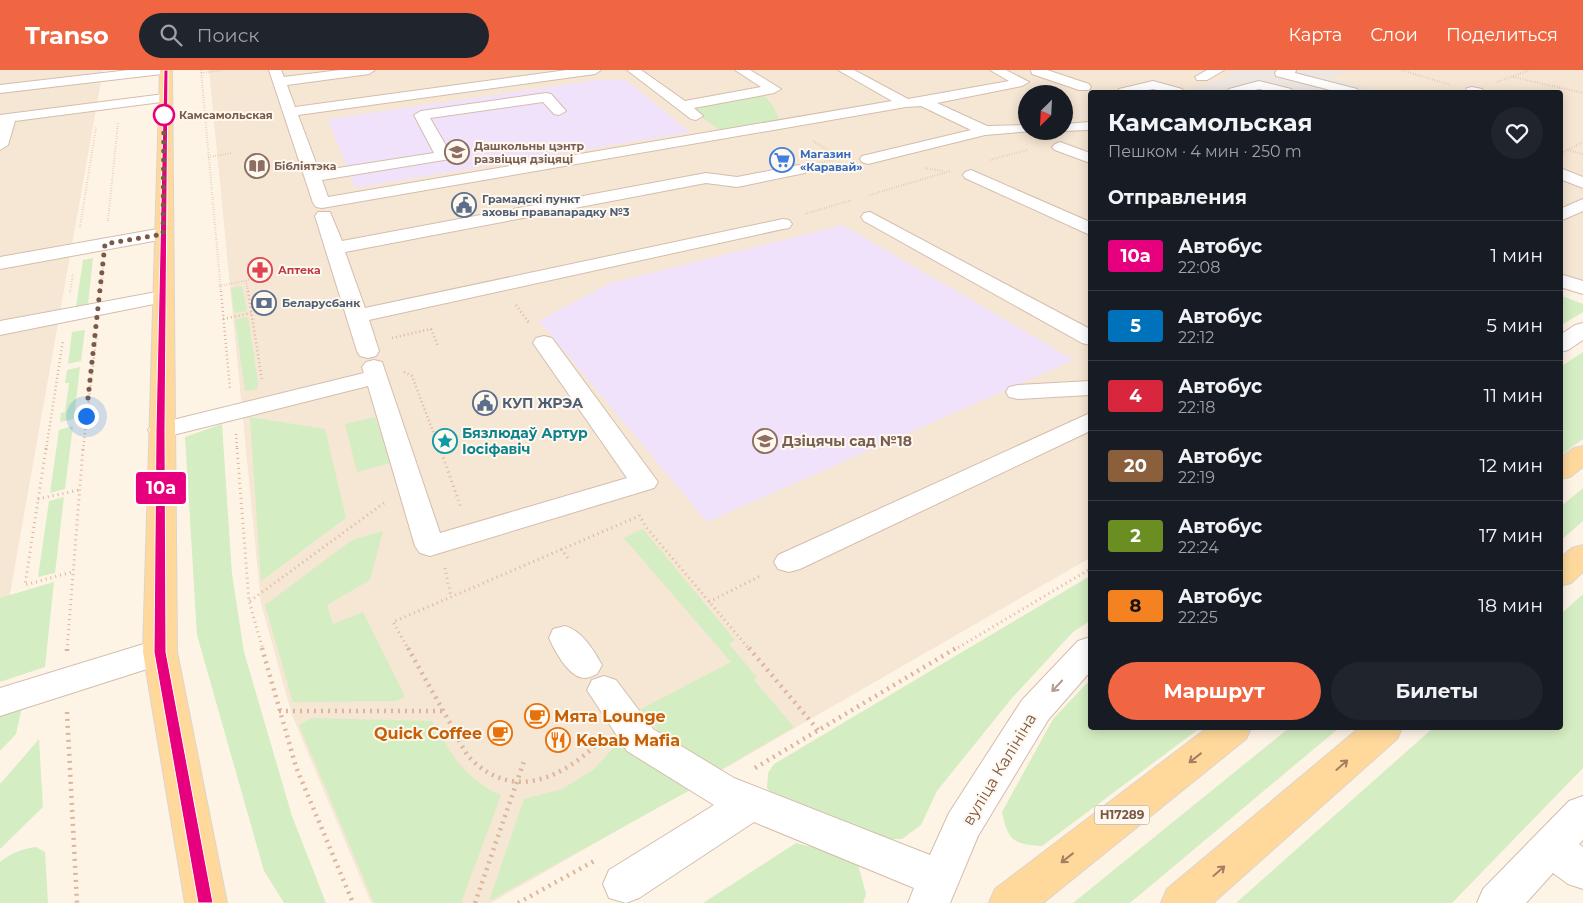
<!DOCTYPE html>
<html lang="ru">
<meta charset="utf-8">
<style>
:root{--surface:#171b24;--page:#20242c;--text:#f1f3f6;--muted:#9ea1a6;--line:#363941;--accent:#f16642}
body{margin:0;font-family:Montserrat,sans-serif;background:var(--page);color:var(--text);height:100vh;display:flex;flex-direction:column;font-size:19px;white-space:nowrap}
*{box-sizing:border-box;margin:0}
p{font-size:16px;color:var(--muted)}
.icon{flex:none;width:28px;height:28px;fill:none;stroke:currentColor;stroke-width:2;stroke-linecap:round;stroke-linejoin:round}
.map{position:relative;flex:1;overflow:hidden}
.sheet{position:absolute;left:1088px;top:20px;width:475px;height:640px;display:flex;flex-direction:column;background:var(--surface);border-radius:5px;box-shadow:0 2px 12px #0003}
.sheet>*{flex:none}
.badge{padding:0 10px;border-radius:4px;font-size:18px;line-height:32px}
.needle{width:32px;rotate:204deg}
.buttons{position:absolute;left:1018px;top:15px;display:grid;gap:10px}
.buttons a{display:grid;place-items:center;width:55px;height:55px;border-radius:50%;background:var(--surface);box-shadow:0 2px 12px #0003;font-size:25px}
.you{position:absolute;width:25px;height:25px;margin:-12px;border:4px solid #fff;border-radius:50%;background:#1a73e8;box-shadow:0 0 0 8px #1a73e833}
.map>.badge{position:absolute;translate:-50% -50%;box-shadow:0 0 0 2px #fff}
h2{padding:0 20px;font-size:19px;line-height:45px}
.round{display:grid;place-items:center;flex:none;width:52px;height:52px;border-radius:26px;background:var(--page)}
.overview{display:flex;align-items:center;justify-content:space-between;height:85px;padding:0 20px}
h1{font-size:24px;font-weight:700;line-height:38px}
.button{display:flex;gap:10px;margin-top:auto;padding:10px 20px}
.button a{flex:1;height:58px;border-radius:30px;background:var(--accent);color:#fff;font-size:20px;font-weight:700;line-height:58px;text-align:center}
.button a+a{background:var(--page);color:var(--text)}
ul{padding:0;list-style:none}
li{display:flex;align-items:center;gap:15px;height:70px;padding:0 20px;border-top:1px solid var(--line)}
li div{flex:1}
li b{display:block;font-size:19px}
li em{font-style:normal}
li .badge{min-width:55px;font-weight:700;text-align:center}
header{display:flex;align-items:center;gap:30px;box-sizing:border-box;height:70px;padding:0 25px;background:var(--accent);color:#fff}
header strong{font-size:24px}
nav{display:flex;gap:28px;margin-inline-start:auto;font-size:18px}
.search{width:350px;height:45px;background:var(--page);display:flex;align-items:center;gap:12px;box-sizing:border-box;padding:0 18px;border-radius:28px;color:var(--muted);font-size:19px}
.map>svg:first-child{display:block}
.residential{fill:#f6e6d4;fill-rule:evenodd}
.industrial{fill:#eee6e0}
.education{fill:#f1e2fb}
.green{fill:#d5edc3}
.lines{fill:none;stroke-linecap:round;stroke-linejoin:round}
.minor-casing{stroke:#d4bdad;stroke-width:2}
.major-casing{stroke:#dcd4cf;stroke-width:2}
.path-far3{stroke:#dbb59e;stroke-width:2;stroke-dasharray:0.5 2;stroke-linecap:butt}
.path-far2{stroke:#dbb59e;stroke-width:2.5;stroke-dasharray:1 3;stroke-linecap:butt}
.path-far1{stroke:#dbb59e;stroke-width:3;stroke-dasharray:1 4;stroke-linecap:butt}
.path{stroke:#dbb59e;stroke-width:4.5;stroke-dasharray:2 5;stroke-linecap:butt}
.minor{fill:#fff;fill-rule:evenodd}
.major{fill:#ffd99c;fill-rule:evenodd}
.oneway{stroke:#af9b91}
.oneway2{stroke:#a27f61}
.line{fill:#e6007e;stroke:#fff}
.walk{stroke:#7a5948;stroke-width:5;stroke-dasharray:0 9}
.stop-dot{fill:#fff;stroke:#e6007e;stroke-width:2.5}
.labels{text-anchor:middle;stroke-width:4;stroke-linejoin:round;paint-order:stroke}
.far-stop-label{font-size:11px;font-weight:bold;fill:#7a5948;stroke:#fff8ee;text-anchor:start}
.far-education-label{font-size:11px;font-weight:bold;fill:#785e54;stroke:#fff8ee;text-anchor:start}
.far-shop-label{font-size:11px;font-weight:bold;fill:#366cbe;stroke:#fff8ee;text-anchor:start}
.far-service-label{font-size:11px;font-weight:bold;fill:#4e5e75;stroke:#fff8ee;text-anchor:start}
.far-health-label{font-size:11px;font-weight:bold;fill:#be3a42;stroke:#fff8ee;text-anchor:start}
.shield{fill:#fff8ee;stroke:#a2897a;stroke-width:1}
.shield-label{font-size:12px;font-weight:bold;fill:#7a5948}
.service-label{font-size:14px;font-weight:bold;fill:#4e5e75;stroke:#fff8ee;text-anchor:start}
.culture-label{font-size:14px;font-weight:bold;fill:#0d838f;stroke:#fff8ee;text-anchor:start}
.education-label{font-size:14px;font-weight:bold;fill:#785e54;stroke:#fff8ee;text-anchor:start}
.near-food-label{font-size:16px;font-weight:bold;fill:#c56008;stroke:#fff8ee;text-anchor:start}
.near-street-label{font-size:16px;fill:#7a5948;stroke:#fff8ee}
</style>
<header>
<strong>Transo</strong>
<div class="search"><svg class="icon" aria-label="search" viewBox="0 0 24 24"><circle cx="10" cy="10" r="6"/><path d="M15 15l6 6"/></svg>Поиск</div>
<nav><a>Карта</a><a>Слои</a><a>Поделиться</a></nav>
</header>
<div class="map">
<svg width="1583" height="833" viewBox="0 0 1583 833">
<rect width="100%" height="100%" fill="#fef4e6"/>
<!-- residential -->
<path class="residential" d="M0,0h103l-103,580z
M209,0h1374v212l-23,6v-196h-470v466l-599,345h-120l-79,-188 -31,-111zM1026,24h38v37h-38z"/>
<!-- industrial -->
<path class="industrial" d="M1236,0h118l-25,8 56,14 -204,-1 51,-15 -8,-3z"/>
<!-- education -->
<path class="education" d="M598,10h28l64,52 -335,56 -27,-69z
M843,155l231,135 -367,162 -168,-201 71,-38z"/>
<!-- green -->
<path class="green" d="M762,23l11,13 7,15 -54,9 -8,-1 -30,-22z
M93,188l-5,47 -12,2 7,-47z
M242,216l5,25 -13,2 -3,-25z
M1562,226l21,8v8l-23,14z
M248,247l10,66 -1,6 -12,2 -10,-72z
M85,260l-4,31 -13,3 4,-32z
M1583,282v87l-23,17v-89z
M80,297l-6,52 -14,3 1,-9 4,-1 4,-29h-4l2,-13z
M250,347l75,12 21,89 -85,63z
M375,347l15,46 -33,9 -12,-48z
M222,354l10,150 12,78 48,164 34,87h-42l-20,-32 -67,-236 -12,-198z
M73,356l-8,63 -15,4 9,-63z
M1583,418v33l-23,20v-34z
M64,427l-9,76 -17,4 11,-76z
M643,459l92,111 -6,4 28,33 -3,3 40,47 -77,45 -52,-32 -24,-31 90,-47 -107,-124z
M383,461l-13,49 -43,25 6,19 30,-12 42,85 -9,4 -103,1 -28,-97 87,-65z
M1090,506v45l-17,11 -61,66 -75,93 -16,34 -19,14h-25l-100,-40 -10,-11 1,-15 6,-9z
M54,512l-9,85 -45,15v-84z
M1583,524v174l-131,135h-216l197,-175h127v-113z
M1090,610v48h110l-158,118c-29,-2 -34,-5 -40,-34l51,-93z
M22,637l-6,27 -16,17v-37z
M312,648l120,3c21,34 30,57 69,74l-40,108h-87l-75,-178z
M1289,658h50l-209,175h-57z
M39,669l4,68 -43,42v-65z
M618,673l74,46 -203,112 35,-102 38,-10 32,-20z
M796,773l47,12 15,9 8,30 -3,9h-160z
M36,777l9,5 3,51h-48v-41c11,-9 21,-13 36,-15z"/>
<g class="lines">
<defs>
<path id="minor" d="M129,0h39l-6,4 -162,19v-8z
M269,0h12l3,7 56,-7h35l-6,4 -82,11 8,22 272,-37h34l-6,4 -297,41 21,56 115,-18 -20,-38 7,-4 125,-18 5,1 15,17 -7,4 -5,-1 -11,-12 -113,16 22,38 -2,3 -128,21 6,17 564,-96 -54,-31h16l54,29 101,-18 -19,-11h16l23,12 -7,4 -85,17 50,23 39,-1v6h6l-47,4 -117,29 -6,-2 -2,-3 2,-3 109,-26 -50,-24 -15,1 -584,101 -6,-1 -3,-4z
M627,0h14l44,31 76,-14 -26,-17h15l31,19 -7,4 -80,15 9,8 -7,4 -5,-1z
M1031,0h16l42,14 2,3 -2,3h-10l-47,-16z
M1207,0h17l-17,10h-10l-2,-3z
M1277,0h19l-1,3 62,16 2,3h-21l-62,-16 -1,-3z
M1153,11l29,8 2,3h-20l-11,-3 -14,3h-22l2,-3z
M1259,11l32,8 2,3h-21l-13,-3 -12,3h-20l2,-3z
M1472,17l10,2 2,3h-18l1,-4z
M164,24l5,1 2,3 -2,3 -154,20 -7,24 -8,5v-35z
M1090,52v8l-31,1h5v-7z
M1060,72l30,11v10l-35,-13 -3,-3 3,-3z
M799,95l6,2 2,3 -2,3 -68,14 -31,-4 -361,69 20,56 418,-89 6,1 3,4 -3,4 -6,1 -414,91 10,31 -3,5 -8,2 -8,-2 -3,-5 -42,-135 3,-4h12l12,29 364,-68 31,4z
M1560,98l23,9v11l-23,-9z
M971,100l119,52v13l-125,-57 -2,-3 2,-3z
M1583,129v12l-23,10v-12z
M870,142l220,117v16l-8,-2 -218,-122 -3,-4 3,-4z
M163,158l7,2 2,4 -2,4 -170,31v-12z
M1560,204l23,7v13l-23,-7z
M162,221l7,2 3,4 -3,4 -169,34v-14z
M1583,253v17l-15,10 -8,2v-17l15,-10z
M544,266l8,2 106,144 -4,6 -224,68 -10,-3 -5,-7 -47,-160 -207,52 -9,-3 -4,-5 4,-5 212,-52 -2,-6 4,-5 8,-2 8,2 58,171 187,-55 -94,-135 3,-5z
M1090,311v14l-72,4 -9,-2 -3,-5 3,-5 9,-2z
M1090,343v18l-290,138 -11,3 -11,-3 -4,-7 4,-7z
M565,556c17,5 28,23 37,39l-5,9c-3,1 -8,4 -12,4 -16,0 -30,-27 -36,-40l4,-9z
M1090,567v35l-42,48 -70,116 -28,67h-42l6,-15 -160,-66 -115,76 -13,5 -17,-5 -6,-14 6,-14 105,-65 -87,-54 -40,-61 5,-10 12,-4 12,4 37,49 81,49 196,77 19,-42 73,-113 56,-59z
M160,569l12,4 5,9 -5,9 -172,55v-28z
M1583,726v44l-4,4 4,3v42l-15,-5 -15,-11 -27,30h-49l6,-14 86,-88z"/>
<path id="major" d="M160,0h12l5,582 50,251h-42l-42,-251z
M1583,376v21l-13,10 -10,2v-21l14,-10z
M1583,475v27l-12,11 -11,3v-28l12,-10z
M1207,658h44l-5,11 -203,164h-54l6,-14z
M1359,658h43l-5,11 -184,164h-52l6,-14z"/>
</defs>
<!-- minor casing -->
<use href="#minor" class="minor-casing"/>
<!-- major casing -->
<use href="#major" class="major-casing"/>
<!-- path-far3 -->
<path class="path-far3" d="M201,0l20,222
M1401,0l50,15
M201,3l22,-3
M1513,7l70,16
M1497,12l33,-12
M813,71l27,17 -21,5
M1568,80l15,4
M812,82l35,5
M1563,82l20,-10
M208,87l24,-4
M990,90l37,-10
M925,98l19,3
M870,125l80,-24
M805,144l47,-14
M108,151l10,-98
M80,157l16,-100
M246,211l2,11
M102,216l1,-19
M219,216l30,-6
M70,222l3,-19"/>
<!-- path-far2 -->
<path class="path-far2" d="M221,221l9,98
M248,221l14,89
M516,235l14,19
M223,249l28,-6
M392,268l39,-9 7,17
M404,302l8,4 28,74
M236,364l1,16
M46,380l17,-110
M83,380l14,-118"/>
<!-- path-far1 -->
<path class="path-far1" d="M46,378l-21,137 47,-13
M237,378l12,153 14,49
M440,378l21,60
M38,429l41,-9
M639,445l7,12 104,123
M561,479l9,12
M445,498l6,29
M250,531l134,-98
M709,532l53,-27
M67,580l16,-202
M409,580l-16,-28 246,-106
M954,580l136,-81"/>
<!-- path -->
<path class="path" d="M262,578l34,119 57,136
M408,578c15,27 30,54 45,80 5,10 10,22 17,30 43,44 93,20 130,-17
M749,578l69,82
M67,581v-3
M279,641h163
M67,642l10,191
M755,698l201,-120
M475,833l49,-142
M518,833l78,-43"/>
<!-- minor -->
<use href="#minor" class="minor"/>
<!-- major -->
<use href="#major" class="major"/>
</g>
<!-- one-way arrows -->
<defs><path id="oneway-shaft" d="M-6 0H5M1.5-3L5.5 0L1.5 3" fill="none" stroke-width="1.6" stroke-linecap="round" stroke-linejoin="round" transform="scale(1.25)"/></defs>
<use class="oneway" href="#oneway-shaft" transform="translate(1057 616) rotate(133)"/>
<g class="oneway2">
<use href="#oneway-shaft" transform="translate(1195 688) rotate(142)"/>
<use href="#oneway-shaft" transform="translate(1342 695) rotate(-41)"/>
<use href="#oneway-shaft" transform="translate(1067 788) rotate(142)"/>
<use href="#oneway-shaft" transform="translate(1219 801) rotate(-41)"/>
</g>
<!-- line -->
<path class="line" d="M164,0h4l-3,360 1,222 47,251h-15l-44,-251 2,-222z"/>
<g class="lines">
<!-- walk -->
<path class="walk" d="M86,346l19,-172 58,-10 1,-122v3"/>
</g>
<!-- icons -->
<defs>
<symbol id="school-ring" viewBox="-11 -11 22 22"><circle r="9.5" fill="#fff8ee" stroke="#8d6e63" stroke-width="1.5"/><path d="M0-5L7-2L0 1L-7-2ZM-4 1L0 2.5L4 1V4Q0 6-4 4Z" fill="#8d6e63"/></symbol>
<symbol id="supermarket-ring" viewBox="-11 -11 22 22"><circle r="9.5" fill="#fff8ee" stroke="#3f7fe0" stroke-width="1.5"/><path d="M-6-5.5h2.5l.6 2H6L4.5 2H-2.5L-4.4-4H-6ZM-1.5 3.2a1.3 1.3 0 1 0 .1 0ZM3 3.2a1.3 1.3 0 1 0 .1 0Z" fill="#3f7fe0"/></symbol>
<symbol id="library-ring" viewBox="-11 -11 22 22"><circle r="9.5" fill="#fff8ee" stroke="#8d6e63" stroke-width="1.5"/><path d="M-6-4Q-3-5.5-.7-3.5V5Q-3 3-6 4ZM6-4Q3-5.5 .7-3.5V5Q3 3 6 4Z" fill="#8d6e63"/></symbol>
<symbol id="civic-ring" viewBox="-11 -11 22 22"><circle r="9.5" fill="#fff8ee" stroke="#5c6f8a" stroke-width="1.5"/><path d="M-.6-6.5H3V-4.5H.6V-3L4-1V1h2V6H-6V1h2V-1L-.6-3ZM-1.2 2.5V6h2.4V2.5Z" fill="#5c6f8a"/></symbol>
<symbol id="pharmacy-ring" viewBox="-11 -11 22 22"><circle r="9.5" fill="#fff8ee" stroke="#e0444e" stroke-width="1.5"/><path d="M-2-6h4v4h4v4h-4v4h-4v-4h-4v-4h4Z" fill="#e0444e"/></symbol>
<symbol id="bank-ring" viewBox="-11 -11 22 22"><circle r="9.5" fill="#fff8ee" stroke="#5c6f8a" stroke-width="1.5"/><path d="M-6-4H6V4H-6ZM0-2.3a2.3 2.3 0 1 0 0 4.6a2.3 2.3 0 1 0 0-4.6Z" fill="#5c6f8a"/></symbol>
<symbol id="sight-ring" viewBox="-11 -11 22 22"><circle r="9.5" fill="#fff8ee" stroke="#0f9aa8" stroke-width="1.5"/><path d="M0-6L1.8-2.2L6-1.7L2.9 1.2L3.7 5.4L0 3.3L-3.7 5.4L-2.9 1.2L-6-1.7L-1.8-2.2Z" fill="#0f9aa8"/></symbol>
<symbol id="cafe-ring" viewBox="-11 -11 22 22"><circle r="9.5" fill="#fff8ee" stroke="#e8710a" stroke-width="1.5"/><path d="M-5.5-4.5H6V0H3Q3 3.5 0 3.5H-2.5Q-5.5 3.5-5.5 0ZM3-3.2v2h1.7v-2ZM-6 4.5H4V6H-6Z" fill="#e8710a"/></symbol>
<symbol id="restaurant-ring" viewBox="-11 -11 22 22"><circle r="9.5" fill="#fff8ee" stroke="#e8710a" stroke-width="1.5"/><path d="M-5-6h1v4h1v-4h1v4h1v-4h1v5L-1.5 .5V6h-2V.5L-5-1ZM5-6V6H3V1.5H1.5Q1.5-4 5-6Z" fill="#e8710a"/></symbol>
</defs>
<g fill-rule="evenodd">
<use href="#school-ring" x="443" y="68" width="28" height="28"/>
<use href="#supermarket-ring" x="768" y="76" width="28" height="28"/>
<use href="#library-ring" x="243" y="82" width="28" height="28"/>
<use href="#civic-ring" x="450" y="121" width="28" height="28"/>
<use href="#pharmacy-ring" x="246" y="186" width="28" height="28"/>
<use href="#bank-ring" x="250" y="219" width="28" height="28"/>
<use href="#civic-ring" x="471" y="319" width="28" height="28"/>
<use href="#sight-ring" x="431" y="357" width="28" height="28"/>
<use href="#school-ring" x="751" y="357" width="28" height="28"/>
<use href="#cafe-ring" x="523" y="632" width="28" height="28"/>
<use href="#cafe-ring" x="486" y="649" width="28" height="28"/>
<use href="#restaurant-ring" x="544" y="656" width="28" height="28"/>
</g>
<!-- markers -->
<circle class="stop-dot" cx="164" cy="45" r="10"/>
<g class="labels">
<!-- far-stop labels -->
<g class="far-stop-label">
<text x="179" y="49">Камсамольская</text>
</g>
<!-- far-education labels -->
<g class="far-education-label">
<text x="474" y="80">Дашкольны цэнтр<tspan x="474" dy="13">развіцця дзіцяці</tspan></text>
<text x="274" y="100">Бібліятэка</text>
</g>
<!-- far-shop labels -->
<g class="far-shop-label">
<text x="800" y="88">Магазин<tspan x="800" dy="13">«Каравай»</tspan></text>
</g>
<!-- far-service labels -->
<g class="far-service-label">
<text x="482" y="133">Грамадскі пункт<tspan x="482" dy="13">аховы правапарадку №3</tspan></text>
<text x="282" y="237">Беларусбанк</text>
</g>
<!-- far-health labels -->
<g class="far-health-label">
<text x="278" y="204">Аптека</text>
</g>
<!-- shield labels -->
<rect class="shield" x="1094.5" y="735.5" width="55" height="19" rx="4"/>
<g class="shield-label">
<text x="1122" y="749">Н17289</text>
</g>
<!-- service labels -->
<g class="service-label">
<text x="502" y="338">КУП ЖРЭА</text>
</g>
<!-- culture labels -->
<g class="culture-label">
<text x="462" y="368">Бязлюдаў Артур<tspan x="462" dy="16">Іосіфавіч</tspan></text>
</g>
<!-- education labels -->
<g class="education-label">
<text x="782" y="376">Дзіцячы сад №18</text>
</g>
<!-- near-food labels -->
<g class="near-food-label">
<text x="554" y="652">Мята Lounge</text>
<text x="482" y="669" text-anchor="end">Quick Coffee</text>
<text x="576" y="676">Kebab Mafia</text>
</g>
<!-- near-street labels -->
<g class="near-street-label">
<text transform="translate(999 699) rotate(-59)" y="6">вуліца Калініна</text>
</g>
</g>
</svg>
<div class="buttons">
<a><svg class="needle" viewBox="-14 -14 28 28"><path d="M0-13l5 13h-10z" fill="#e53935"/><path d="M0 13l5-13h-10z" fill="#9ea1a6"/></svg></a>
</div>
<div class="you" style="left:86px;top:346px"></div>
<b class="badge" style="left:161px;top:418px;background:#e6007e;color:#fff">10а</b>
<section class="sheet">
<div class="overview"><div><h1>Камсамольская</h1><p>Пешком · 4 мин · 250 m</p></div><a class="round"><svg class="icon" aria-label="heart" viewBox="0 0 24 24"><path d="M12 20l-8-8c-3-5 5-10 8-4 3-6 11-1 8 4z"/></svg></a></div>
<h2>Отправления</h2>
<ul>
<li><span class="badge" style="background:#e6007e;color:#fff">10а</span><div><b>Автобус</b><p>22:08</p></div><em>1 мин</em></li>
<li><span class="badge" style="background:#0072bc;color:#fff">5</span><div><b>Автобус</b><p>22:12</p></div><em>5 мин</em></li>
<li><span class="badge" style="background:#d7263d;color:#fff">4</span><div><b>Автобус</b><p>22:18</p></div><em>11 мин</em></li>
<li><span class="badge" style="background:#8b5e3c;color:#fff">20</span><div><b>Автобус</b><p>22:19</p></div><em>12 мин</em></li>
<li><span class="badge" style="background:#6b8e23;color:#fff">2</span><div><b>Автобус</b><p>22:24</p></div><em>17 мин</em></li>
<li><span class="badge" style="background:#f58220;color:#111">8</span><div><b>Автобус</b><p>22:25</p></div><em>18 мин</em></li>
</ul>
<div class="button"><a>Маршрут</a><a>Билеты</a></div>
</section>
</div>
